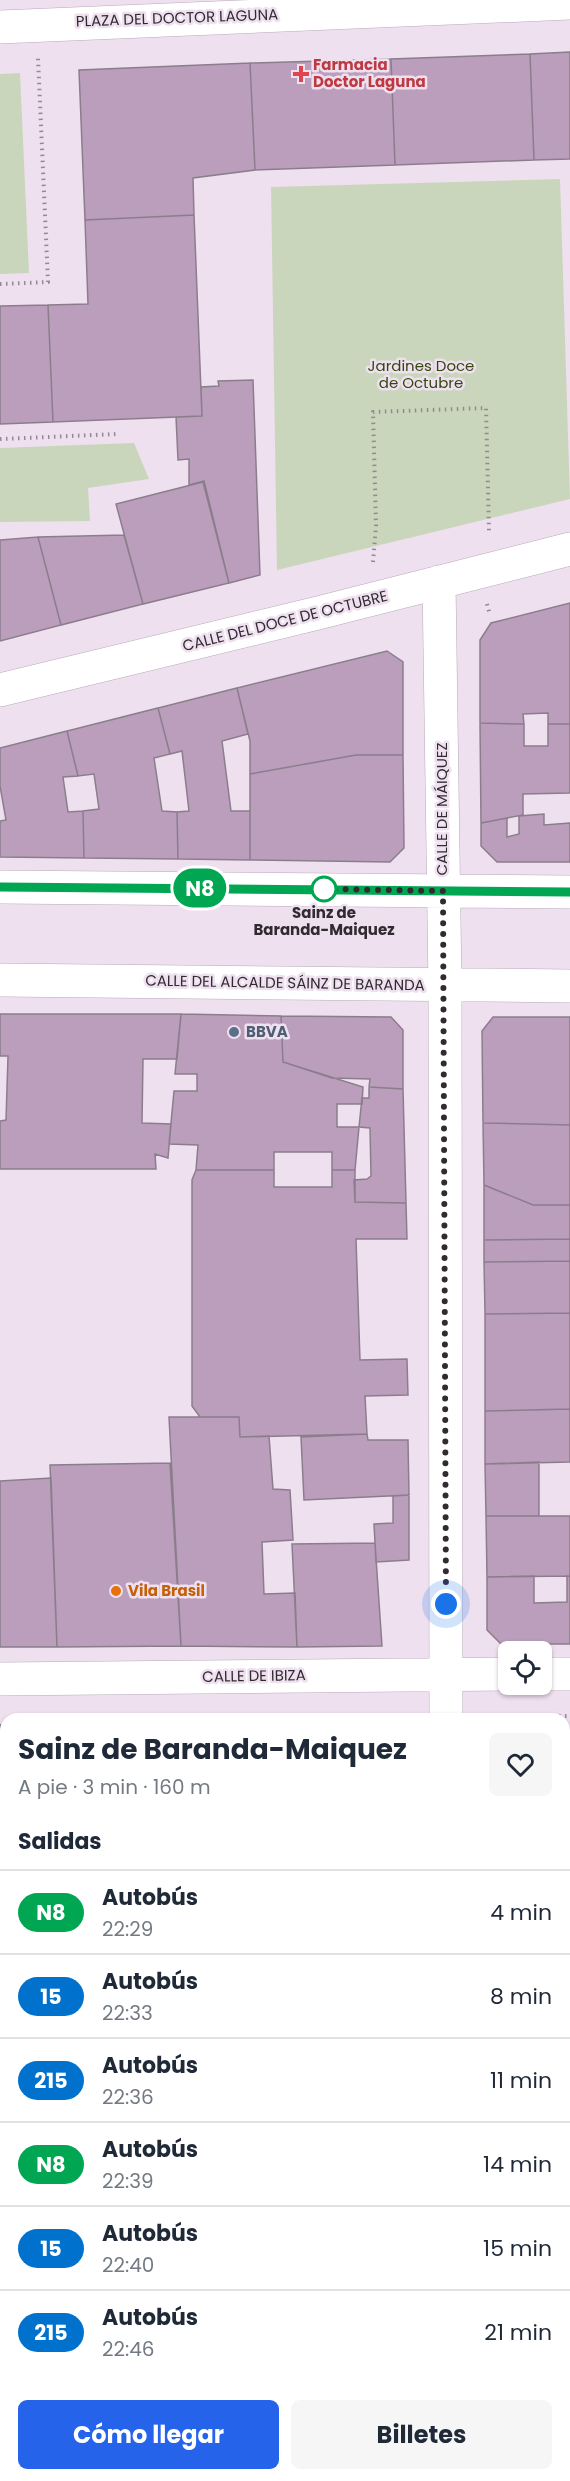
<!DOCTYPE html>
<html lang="es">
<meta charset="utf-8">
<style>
:root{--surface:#fff;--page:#f6f6f7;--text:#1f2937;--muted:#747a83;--line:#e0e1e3;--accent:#2563eb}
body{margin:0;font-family:Poppins,sans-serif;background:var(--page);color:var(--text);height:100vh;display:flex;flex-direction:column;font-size:22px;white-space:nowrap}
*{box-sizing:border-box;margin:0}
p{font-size:20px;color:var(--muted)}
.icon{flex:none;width:33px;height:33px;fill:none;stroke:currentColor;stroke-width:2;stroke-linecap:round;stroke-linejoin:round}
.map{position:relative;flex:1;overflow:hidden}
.sheet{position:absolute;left:0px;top:1713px;width:570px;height:768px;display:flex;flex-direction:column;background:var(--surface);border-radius:18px 18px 0 0;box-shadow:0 2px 4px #0004}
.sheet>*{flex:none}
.badge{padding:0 12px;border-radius:20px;font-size:21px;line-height:39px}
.controls{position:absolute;left:498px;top:1641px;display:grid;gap:12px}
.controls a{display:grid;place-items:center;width:54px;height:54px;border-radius:9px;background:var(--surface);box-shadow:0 2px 4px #0004;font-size:30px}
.you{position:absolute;width:30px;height:30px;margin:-15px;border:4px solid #fff;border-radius:50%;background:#1a73e8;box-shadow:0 0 0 9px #1a73e833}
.map>.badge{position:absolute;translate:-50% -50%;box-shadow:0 0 0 3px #fff}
h2{padding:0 18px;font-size:22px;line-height:54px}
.round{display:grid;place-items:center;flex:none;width:63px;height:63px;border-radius:9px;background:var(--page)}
.head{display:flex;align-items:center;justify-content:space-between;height:102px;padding:0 18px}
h1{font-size:28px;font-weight:700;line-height:45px}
.action{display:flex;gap:12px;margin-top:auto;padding:12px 18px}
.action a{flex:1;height:69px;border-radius:9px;background:var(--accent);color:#fff;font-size:24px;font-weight:700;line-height:69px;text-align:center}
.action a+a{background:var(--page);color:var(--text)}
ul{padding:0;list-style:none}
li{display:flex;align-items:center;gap:18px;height:84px;padding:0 18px;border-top:2px solid var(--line)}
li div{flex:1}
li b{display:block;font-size:22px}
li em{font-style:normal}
li .badge{min-width:66px;font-weight:700;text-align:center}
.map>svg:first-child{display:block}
.green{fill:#cad6bb}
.building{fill:#ba9ebc;stroke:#8b7e8c;stroke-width:1.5}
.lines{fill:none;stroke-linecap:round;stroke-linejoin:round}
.lane-casing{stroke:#b7a9b9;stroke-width:20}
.street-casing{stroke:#b7a9b9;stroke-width:34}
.path{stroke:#938893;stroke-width:4;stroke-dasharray:1.5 4.5;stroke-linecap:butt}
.lane{stroke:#fff;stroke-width:18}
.street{stroke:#fff;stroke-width:33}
.line-casing{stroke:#fff;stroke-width:14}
.line{stroke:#00a651;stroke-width:9}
.walk{stroke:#312b31;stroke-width:6;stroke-dasharray:0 10.8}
.health-dot{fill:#e0444e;stroke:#efe0f0;stroke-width:2}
.stop-dot{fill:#fff;stroke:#00a651;stroke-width:3}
.service-dot{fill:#5c6f8a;stroke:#efe0f0;stroke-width:2}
.food-dot{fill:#e8710a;stroke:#efe0f0;stroke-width:2}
.labels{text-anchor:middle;stroke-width:5;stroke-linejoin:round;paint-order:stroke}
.street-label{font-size:15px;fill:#312b31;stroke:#efe0f0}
.health-label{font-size:15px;font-weight:bold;fill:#be3a42;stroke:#efe0f0;text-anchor:start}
.park-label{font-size:15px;fill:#33460e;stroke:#efe0f0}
.stop-label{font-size:15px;font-weight:bold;fill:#312b31;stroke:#efe0f0}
.service-label{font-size:15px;font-weight:bold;fill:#4e5e75;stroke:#efe0f0;text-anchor:start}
.food-label{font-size:15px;font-weight:bold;fill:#c56008;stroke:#efe0f0;text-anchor:start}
</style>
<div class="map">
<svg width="570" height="2481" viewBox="0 0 570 2481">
<rect width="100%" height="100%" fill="#efe0f0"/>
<!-- green -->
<path class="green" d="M20,73l9,200 -29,1v-200z
M560,179l10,320 -293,71 -6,-383z
M134,443l15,36 -61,9 2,33 -90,1v-74z
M0,1949h6v63h-6z
M61,2475h68l1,6h-69z"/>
<!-- building -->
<path class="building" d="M570,52v107l-36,1 -4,-106z
M530,54l4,106 -139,5 -4,-106z
M391,59l4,106 -140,5 -5,-107z
M250,63l5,107 -62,8 1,37 -109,5 -6,-150z
M194,215l8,201 -149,6 -5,-117 40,-1 -3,-84z
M48,305l5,117 -53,2v-118z
M253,380l7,195 -31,8 -25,-102 -15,4v-26l-11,1 -2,-43 26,-1 -1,-29 18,-1 -1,-5z
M203,482l26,101 -86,21 -27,-100z
M124,535l19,69 -82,21 -23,-88z
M38,537l23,88 -61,16v-101z
M570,603v121h-22v-11l-25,1 1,10 -44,-1v-83l11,-17z
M387,651l16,11v93h-47l-106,19v-33l-13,-53z
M237,688l11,46 -26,7 9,70h19v49l-72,-1 -1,-47 12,-1 -7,-60 -12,3 -12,-46z
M158,708l12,46 -16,4 8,53 15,1 1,47 -94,-1 -1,-47 16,-2 -5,-35 -16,2 -11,-45z
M480,723l44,1v22h24v-22h22v69l-47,1v21l-42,8z
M67,731l11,45 -15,1 5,35 15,-1 1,47 -84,-1v-36l6,-1 -6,-34v-38z
M356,755h47l1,93 -14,14 -140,-2v-86z
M544,814v11l26,-2v39h-73l-16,-16v-23l26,-5v19l12,-3v-18z
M0,1014h181l-4,45h-34l-1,64 29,1 -3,34 -13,-4 1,15h-156v-48l6,-1 2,-64h-8z
M181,1014l100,2 2,46 80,25 -1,17h-25v23h22l-4,43h-23v-18h-58v18h-78l2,-25 -29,-1 5,-53h23v-17h-22z
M281,1016l110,1 12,13v59l-34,-2 1,-8 -38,-1 -49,-16z
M493,1017h77v108l-87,-2 -1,-92z
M369,1087l34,2 3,114 -51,-1 -1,-22 13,-1 4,-3 -1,-48 -11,-1 3,-29h7z
M483,1123l87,2v80h-37l-49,-20z
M196,1170h78v17h58v-17h23v32l51,1 1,36h-51l4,121 47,-1 1,36 -43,1 2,38 -127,3 -1,-20h-39l-8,-11v-226z
M484,1185l49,20h37v34l-86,1z
M570,1239v22l-86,1v-22z
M570,1261v52l-85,1 -1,-52z
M570,1313v96l-85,2v-97z
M570,1409v53l-85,2v-53z
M169,1417h70l1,20 29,-1 4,53 17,1 3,50 -31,2 2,52 31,-1 2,54 -116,-1z
M367,1434l1,6h40l1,55 -105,5 -3,-63z
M539,1462v54h-53l-1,-52z
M170,1463l11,183 -124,1 -7,-182z
M51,1478l6,169h-57v-166z
M409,1495v65l-33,2 -2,-38 19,-1v-27z
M486,1516h84v60l-83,1z
M375,1543l7,103 -85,1 -5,-103z
M534,1576v27l33,-1v-26h3v68h-69l-14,-14v-53z
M570,1798v162l-6,-1v-160z
M0,1839h6v81h-6z
M564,1974h6v134h-6z
M0,2081h6v226h-6z
M564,2135h6v120h-6z
M564,2265h6v93h-6z
M564,2436h6v45h-78v-6h72z
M184,2475h78v6h-78z
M359,2475h47l7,4 -2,2h-56z"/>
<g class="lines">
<defs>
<path id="lane" d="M0,2050l6,1
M5,2401l1,15
M9,2481v-6"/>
<path id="street" d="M0,27l570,-24
M439,582l6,403 1,734
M0,690l318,-77 252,-64
M0,887l570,5
M0,980l570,6
M542,1674h28
M0,1679l508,-5
M564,1767h6
M0,1768h6
M564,2399h6
M448,2475v6"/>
</defs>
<!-- lane casing -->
<use href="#lane" class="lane-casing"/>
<!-- street casing -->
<use href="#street" class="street-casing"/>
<!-- path -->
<path class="path" d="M0,284l48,-2 -10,-224
M0,439l117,-5
M373,562l3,-36 -3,-114 113,-4 3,123
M487,604l3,11
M481,1717l89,-1
M342,1719l71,-1
M0,1726l6,-1
M52,2481v-6"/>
<!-- lane -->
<use href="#lane" class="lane"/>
<!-- street -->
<use href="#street" class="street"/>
</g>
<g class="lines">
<defs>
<path id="line" d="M0,887l570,5"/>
</defs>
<!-- line casing -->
<use href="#line" class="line-casing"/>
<!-- line -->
<use href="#line" class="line"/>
<!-- walk -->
<path class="walk" d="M324,889l119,2 3,713"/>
</g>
<!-- markers -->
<path class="health-dot" d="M298 65h6v6h6v6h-6v6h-6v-6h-6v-6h6z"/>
<circle class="stop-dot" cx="324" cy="889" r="12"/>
<circle class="service-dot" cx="234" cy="1032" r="6"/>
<circle class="food-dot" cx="116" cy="1591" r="6"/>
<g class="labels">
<!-- street labels -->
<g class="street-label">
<text transform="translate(177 18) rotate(-2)" y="5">PLAZA DEL DOCTOR LAGUNA</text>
<text transform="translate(285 621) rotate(-14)" y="5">CALLE DEL DOCE DE OCTUBRE</text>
<text transform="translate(442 809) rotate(-90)" y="5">CALLE DE MÁIQUEZ</text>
<text transform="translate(285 983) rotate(1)" y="5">CALLE DEL ALCALDE SÁINZ DE BARANDA</text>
<text transform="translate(254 1676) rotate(-1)" y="5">CALLE DE IBIZA</text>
</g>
<!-- health labels -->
<g class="health-label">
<text x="313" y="70">Farmacia<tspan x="313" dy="17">Doctor Laguna</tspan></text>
</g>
<!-- park labels -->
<g class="park-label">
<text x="421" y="371">Jardines Doce<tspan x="421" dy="17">de Octubre</tspan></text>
</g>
<!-- stop labels -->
<g class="stop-label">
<text x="324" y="918">Sainz de<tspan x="324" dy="17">Baranda-Maiquez</tspan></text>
</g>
<!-- service labels -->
<g class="service-label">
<text x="246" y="1037">BBVA</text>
</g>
<!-- food labels -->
<g class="food-label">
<text x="128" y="1596">Vila Brasil</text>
</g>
</g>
</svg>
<div class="controls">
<a><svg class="icon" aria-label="locate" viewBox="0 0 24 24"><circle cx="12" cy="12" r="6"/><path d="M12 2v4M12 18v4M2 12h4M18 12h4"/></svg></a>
</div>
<div class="you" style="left:446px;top:1604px"></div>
<b class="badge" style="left:200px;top:888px;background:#00a651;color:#fff">N8</b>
<section class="sheet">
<div class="head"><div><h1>Sainz de Baranda-Maiquez</h1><p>A pie · 3 min · 160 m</p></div><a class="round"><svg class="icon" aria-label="heart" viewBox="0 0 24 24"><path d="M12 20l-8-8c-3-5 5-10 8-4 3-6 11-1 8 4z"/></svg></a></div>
<h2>Salidas</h2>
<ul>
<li><span class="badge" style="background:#00a651;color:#fff">N8</span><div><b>Autobús</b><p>22:29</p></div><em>4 min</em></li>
<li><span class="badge" style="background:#0072ce;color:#fff">15</span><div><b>Autobús</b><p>22:33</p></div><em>8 min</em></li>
<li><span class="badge" style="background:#0072ce;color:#fff">215</span><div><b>Autobús</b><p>22:36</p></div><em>11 min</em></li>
<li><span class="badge" style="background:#00a651;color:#fff">N8</span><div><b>Autobús</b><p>22:39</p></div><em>14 min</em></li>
<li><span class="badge" style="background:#0072ce;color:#fff">15</span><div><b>Autobús</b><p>22:40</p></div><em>15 min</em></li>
<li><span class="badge" style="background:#0072ce;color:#fff">215</span><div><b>Autobús</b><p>22:46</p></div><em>21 min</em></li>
</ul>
<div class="action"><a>Cómo llegar</a><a>Billetes</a></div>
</section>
</div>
